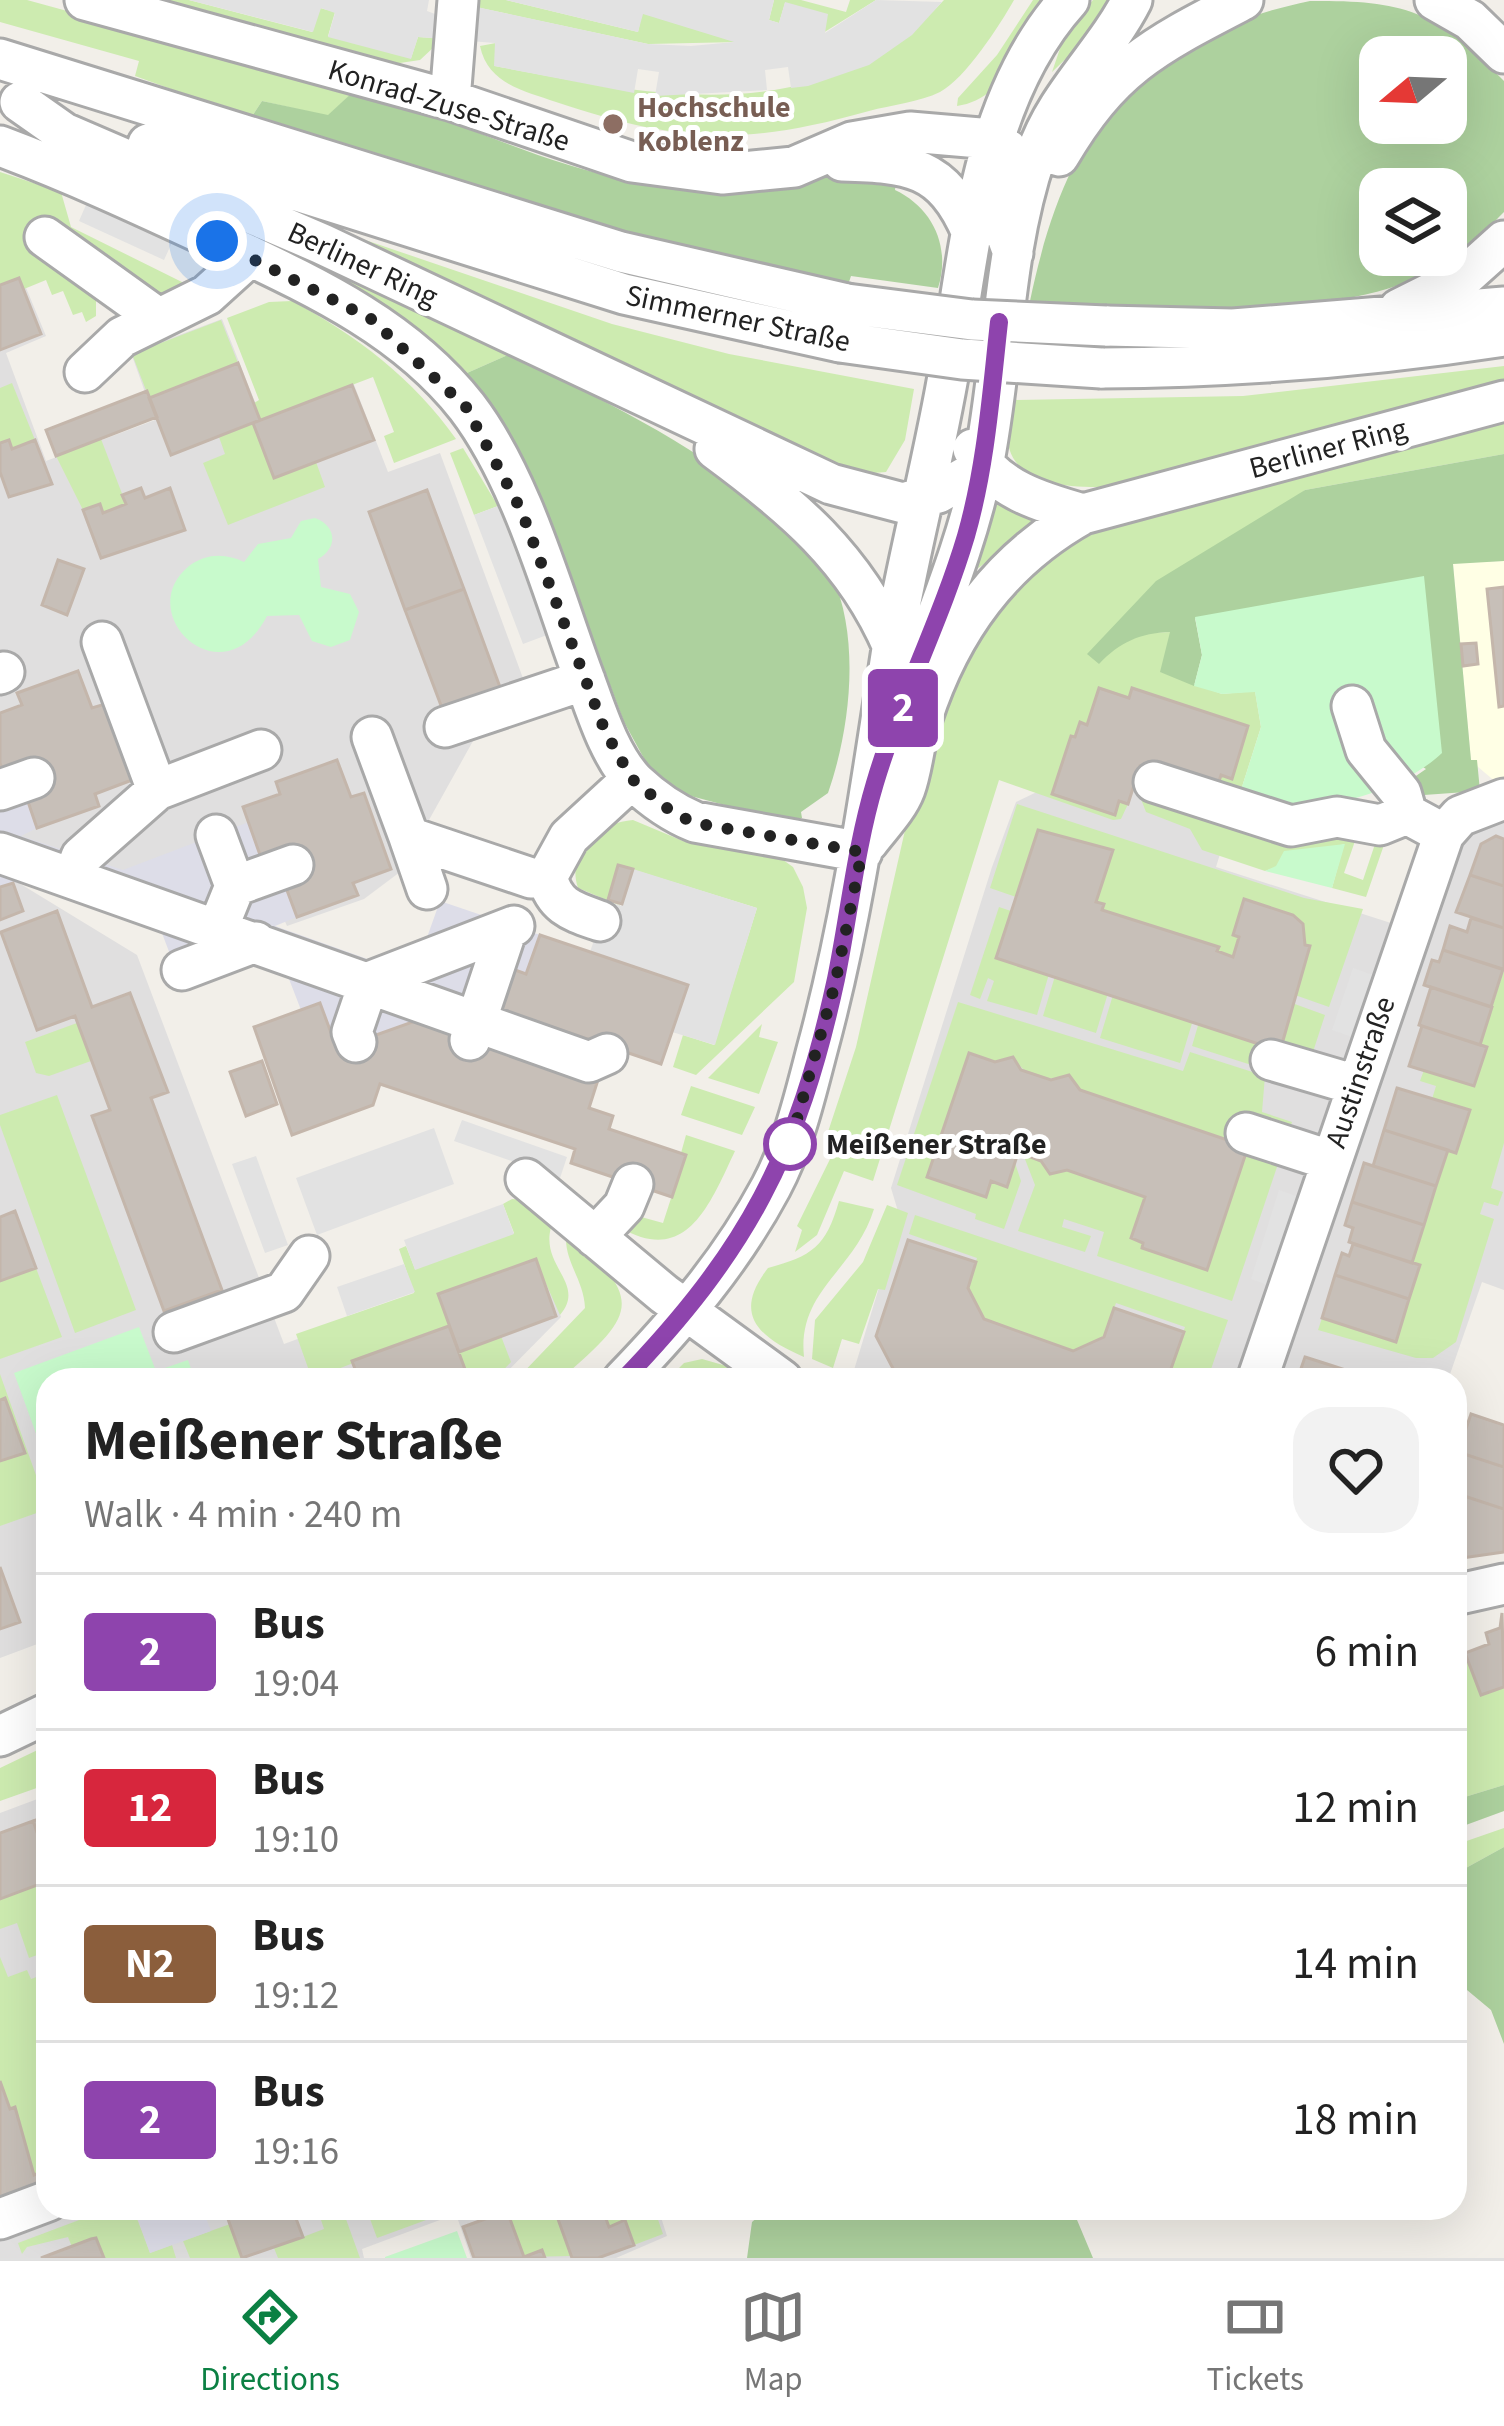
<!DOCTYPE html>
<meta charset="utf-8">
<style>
:root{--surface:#fff;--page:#f2f2f2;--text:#222;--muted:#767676;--line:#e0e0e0;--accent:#0b8043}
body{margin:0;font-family:"Source Sans 3",sans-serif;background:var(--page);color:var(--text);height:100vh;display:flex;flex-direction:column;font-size:45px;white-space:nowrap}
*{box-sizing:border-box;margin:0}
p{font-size:39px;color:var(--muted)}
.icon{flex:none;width:66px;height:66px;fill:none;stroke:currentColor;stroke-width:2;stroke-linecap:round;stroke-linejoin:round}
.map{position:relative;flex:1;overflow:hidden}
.side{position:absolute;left:36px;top:1368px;width:1431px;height:852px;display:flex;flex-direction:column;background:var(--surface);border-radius:36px;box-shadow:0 12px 48px #0002}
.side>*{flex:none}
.badge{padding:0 24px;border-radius:9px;font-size:42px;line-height:78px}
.needle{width:78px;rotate:251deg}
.fabs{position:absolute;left:1359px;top:36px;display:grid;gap:24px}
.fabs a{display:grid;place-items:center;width:108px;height:108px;border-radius:24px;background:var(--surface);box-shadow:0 12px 48px #0002;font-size:60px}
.you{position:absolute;width:60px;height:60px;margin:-30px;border:9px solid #fff;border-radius:50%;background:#1a73e8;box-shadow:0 0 0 18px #1a73e833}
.map>.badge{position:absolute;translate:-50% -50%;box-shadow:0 0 0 6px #fff}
.round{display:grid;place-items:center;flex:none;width:126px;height:126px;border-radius:36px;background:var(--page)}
.headline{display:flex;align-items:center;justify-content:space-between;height:204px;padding:0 48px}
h1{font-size:57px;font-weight:700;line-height:90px}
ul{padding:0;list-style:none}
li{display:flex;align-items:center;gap:36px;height:156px;padding:0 48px;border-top:3px solid var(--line)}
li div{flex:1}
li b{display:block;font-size:45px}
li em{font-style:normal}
li .badge{min-width:132px;font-weight:700;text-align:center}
.tabs{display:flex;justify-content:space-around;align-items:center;height:168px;border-top:3px solid var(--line);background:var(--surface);font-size:33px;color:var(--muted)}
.tabs a{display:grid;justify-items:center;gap:6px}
.tabs .current{color:var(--accent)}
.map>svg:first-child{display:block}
.residential{fill:#e0dfdf}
.education{fill:#ffffe5}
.grass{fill:#cdebb0}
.forest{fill:#add19e;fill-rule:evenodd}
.park{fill:#c8facc}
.parking{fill:#e2e2e2}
.plaza{fill:#dddde8}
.building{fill:#c7bfb8;stroke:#c4b6ab;stroke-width:3}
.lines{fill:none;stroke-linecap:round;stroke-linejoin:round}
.minor-casing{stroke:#a9a9a9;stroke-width:45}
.minor{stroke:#fff;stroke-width:39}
.minor-bridge-casing{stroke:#a9a9a9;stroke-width:45;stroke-linecap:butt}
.minor-bridge{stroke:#fff;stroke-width:39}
.line-casing{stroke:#fff;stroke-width:27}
.line{stroke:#8e44ad;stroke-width:18}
.walk{stroke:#222;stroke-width:12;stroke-dasharray:0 21.6}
.education-dot{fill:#8d6e63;stroke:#fff;stroke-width:4.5}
.stop-dot{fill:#fff;stroke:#8e44ad;stroke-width:6}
.labels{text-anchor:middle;stroke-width:10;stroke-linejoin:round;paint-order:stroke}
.street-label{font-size:30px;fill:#222;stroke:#fff}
.education-label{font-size:30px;font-weight:bold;fill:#785e54;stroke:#fff;text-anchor:start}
.stop-label{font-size:30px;font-weight:bold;fill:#222;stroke:#fff;text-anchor:start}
</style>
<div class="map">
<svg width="1504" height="2258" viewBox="0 0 1504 2258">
<rect width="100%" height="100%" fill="#f2efe9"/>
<!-- residential -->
<path class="residential" d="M5,237l41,99 -40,17 40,108 109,-41 -24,-67 91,-34 39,98 92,-35 35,90 52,-19 84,228 -22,8 -102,183 -36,27 -77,27 -42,-94 -119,42 -111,-37 -15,-57v-541z
M1083,677l176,50 -43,140 203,65 26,-87 59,-30v475l-22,-8 -34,98h-597l49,-162 -9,-30 101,-321 24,-65 27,-13z
M14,880l123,75 147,389 253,-93 24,66 -62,63h-451v260l-48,18v-773z
M48,1795v413h610l9,28 -51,22h-145l-15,-44 -94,35 2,9h-364v-445z"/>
<!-- education -->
<path class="education" d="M1504,561v228l-33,-28 -18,-198z"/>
<!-- grass -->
<path class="grass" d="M0,0h27l328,90 -27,26 -66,-15 -11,17 -116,-42 4,-15 -139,-39z
M151,0h38l123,32 8,-24 15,4 -7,24 83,22 7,-21 16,1 1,8 -15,14 -27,4z
M472,0h34l132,32 4,-19 96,29 -90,2 -177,-38z
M774,0h27l45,12 4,-12h26l-53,33 -38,-30 -6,20 -10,-3z
M944,0h70c-14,25 -49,79 -74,92 -20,10 -49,13 -71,19 -124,35 -190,32 -313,-9 -32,-11 -68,-18 -76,-56l16,-3 -1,23c157,30 327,67 449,-66z
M1033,0h18c-23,38 -45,100 -94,106l1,-8 39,-43z
M1093,0h21l-12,24 -50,48 15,-44z
M0,124l81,27 429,203 -52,23 -100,-89 -156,-73 -202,-81z
M0,172l61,20 10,35 119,59 -23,10 -11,-4 -104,-70 -14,34 58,41v19l-10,6 -4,-10 -9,3 -10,-24 -11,4 -6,-15 -22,9 -5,-11 -19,7z
M330,228l282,96 117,30 185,35 -9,51 -19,32 -25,2 -54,-16z
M292,301c64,34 122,78 164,138l-62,24 -10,-27 10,-4 -21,-55 -113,43 -6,-17 5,-3 -32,-82 42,-16z
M221,320l17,43 -89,35 -17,-44z
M1504,366v17l-399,104c-66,1 -112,-11 -95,-87l233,-4z
M12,383l23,57 -23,9 -3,-9 -9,3v-55z
M1504,417v37l-199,36 -190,156 30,-13 26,-1 -10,40 61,22 33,-3 6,36 -20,63 -25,1 5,-16 11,3 16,-52 -115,-38 -4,10 -30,-10 -12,37 -7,-2 -5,14 -5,-1 -18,58 62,21 5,-14 9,3 -7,15 -8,1 -114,-40 -126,401 -29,-10 -27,64 -22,17 7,-22 -5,-4 38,-77 -11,-5 32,-97 71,-314 20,-57 93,-119 90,-39z
M253,423l21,55 42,-16 9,25 -97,38 -25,-62 22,-9 -6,-17z
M101,439l25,65 -23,9 -3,-9 -17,6 -27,-54z
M463,448l35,58 -24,9 -24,-62z
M992,499l51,22 -66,48z
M1139,794l151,43 79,-3 -4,10 -10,-3 -11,32 19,7 14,-42 9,1 -20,58 -34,-9 12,-44 -79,27 -63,-21 -12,-21 -44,-17z
M1017,804l287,94 59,11 -34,98 -34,-12 15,-48 -5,-2 -1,-20 -65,12 -6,20 -131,-47 2,-6 -8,-2 16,-52 -74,-20 -22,67 -26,-9z
M633,820l50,21 96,16 14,10 10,20 4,21 -13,74 -98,93 -23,-8 10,-32 31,10 43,-137 -139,-43 -10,34 13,7 -43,-18c-12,-36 19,-65 55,-68z
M999,907l12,4 -14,46 52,17 -12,41 -50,-14 7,-20 -6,-3 -8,21 -10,-4z
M1504,970v173l-13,45 12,4 -5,14 -14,-4 -4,12 14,5 -38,123 -23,16h-17l-98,-28 4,-12 74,23 24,-75 -8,-3 36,-113 9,2 12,-41 -37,-12 4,-13 -16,-5 4,-11 50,16 13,-39 -7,-2z
M1055,976l53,17 -12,40 -53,-17z
M1113,995l80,25 -13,43 -80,-25z
M958,1002l225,69 7,-19 75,24 -3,36 30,10 -4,12 -46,11 -162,-55 -11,-15c-23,7 -43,3 -56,-18l-18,5 -26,-9 -42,124 58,20 6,-16 16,5 8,-23 6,18 -17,48 -29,-10 1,-5 -79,-29z
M1292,1003l33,12 -15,46 -30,-10z
M1199,1022l75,28 -7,20 -75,-24z
M77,1023l14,38 -42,15 -13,-3 -11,-31z
M762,1024l-3,13 19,5 -19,52 -51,-16z
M691,1086l64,21 -13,28 -61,-20z
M57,1095l79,215 -61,23 -75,-208v-10z
M686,1135l49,16c-25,53 -48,115 -114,77l13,-13 29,8 22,-68 -4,-2z
M1248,1147l32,11 -48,143 -135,-45 7,-24 -40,-13 -2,8 29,9 -6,16 -67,-21 17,-46 -12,-31 18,7 9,13 17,-4 78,27 -13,41 11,5 -1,5z
M512,1199l14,1 29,17c-23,47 34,64 5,98l-25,-56 -96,35 10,32 -137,53 -16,-45 118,-41 -15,-44 7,-3 9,23 99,-36 -11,-29z
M839,1201l35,8c-19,62 -77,81 -70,148 -46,-20 -72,-43 -36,-89 44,-12 58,-21 71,-67z
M887,1205l21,8 -23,77 -7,-1 -19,55 -17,-5 -9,29 -21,-9 3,-39 48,-58z
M915,1215l313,105 -19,55 -42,5 18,-53 -69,-24 -12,34 -31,14 -89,-32 -16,-31 9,-30 -68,-24z
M567,1229c77,73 71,83 -7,151h-44l69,-72c-1,-30 -24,-49 -18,-79z
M36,1268l26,69 -62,22v-78z
M501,1336l10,26 -17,18h-25l-10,-28z
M702,1359l42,12 10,9h-87l17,-17z
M0,1374l48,135 -48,17v-65l24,-9 -19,-53 -5,1z
M1455,1626l26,68 23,-7v98l-49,15v-87l9,-20 -9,-24z
M48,1745v39l-48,17v-33z
M1504,1828v19l-49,27v-29z
M40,1884l8,22v45l-19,7 -12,-35 -17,6v-30z
M0,1957l8,20 19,-7 4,9 17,-6v215l-6,-15 -8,2 -19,-67 -5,1 -10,-28z
M111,2208h22l17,45 22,-8 4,13h-72l-8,-20 -24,9 -4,-10 -41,10 -5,7 -4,-11z
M317,2208h25l18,50h-82l-4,-10 50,-19z
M366,2208h15l5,10 29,-10h44l-82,30z
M543,2208h11l17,48 -47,1 -14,-37z
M602,2208h52l9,26 -29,11 -9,-24 -16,6z
M230,2224l12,34h-52l-7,-17z"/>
<!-- forest -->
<path class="forest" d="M1310,1c94,-1 129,10 194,80v131c-16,15 -34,40 -53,51 -117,64 -293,46 -421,38 36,-172 104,-263 280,-300zM1380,57h66v66h-66zM1380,189h66v66h-66z
M355,90c92,24 180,73 274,90 88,15 181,-14 268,-4l-2,14c38,18 56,57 43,98l-87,-12 -3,9 -223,-49 -374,-118 11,-17 66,14z
M510,354c103,52 213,101 292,188 9,10 24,22 30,34 29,63 18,154 -4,217l-27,19 1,6 -17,3 -98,-26 -23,-12 -17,-19 -23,-42 -80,-211 -86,-134z
M1504,454v107l-51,3 18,196h6l3,31 -56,4 -11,-17 13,-9 -231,-151 7,37 -8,31 -34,-14 10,-40c-30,1 -50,10 -71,32l-12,-10 69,-73 149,-91z
M1504,1785v26l-49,18v-29z
M1504,1847v197l-13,-34 -36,-30v-106z
M768,2208h304l21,50h-346l5,-36z"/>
<!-- park -->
<path class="park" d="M315,518c22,8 23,30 3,41l3,28 29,7 9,18 -9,28 -19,7 -19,-6 -13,-26 -32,1c-45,86 -136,-3 -78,-50 17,-13 37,-13 55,-4l14,-18 33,-6 10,-17z
M1424,576l18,177c-34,33 -109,59 -156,52 -15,-3 -31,-10 -45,-15l20,-63 -6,-35 -33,2 -28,-8 8,-31 -7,-38z
M1345,844l-13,44 -67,-17 11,-5 8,-15z
M139,1327l17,44 32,-11 7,20h-147v56l-10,3 -24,-66z
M457,2231l10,27h-82v-1z"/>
<!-- parking -->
<path class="parking" d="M189,0h240l-2,11 8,3 37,-8 176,38 43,2 43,-4 -91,-28 -5,18 -132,-32h268l-5,20 10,3 6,-21 43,12 -3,19 51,-33 66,2 -30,33 -43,30 -61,21 -17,2 -3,-21 -23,3 2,20 -112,6 4,-24 -21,-3 -4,24 -140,-27 1,-23 -77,-6 -7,22 -83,-22 7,-24 -14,-5 -8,24z
M89,198l85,40 -10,22 -85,-39z
M498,506l49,129 -24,9 -49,-129z
M633,869l124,39 -42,137 -43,-13 15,-47 -97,-33 17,-50 14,4z
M1353,968l23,8 -21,62 -23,-8z
M462,1120l105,37 -7,21 -106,-37z
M434,1128l20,56 -137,51 -21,-57z
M256,1156l32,89 -23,8 -33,-89z
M1279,1190l23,8 -29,89 -22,-8z
M503,1204l11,30 -99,36 -11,-30z
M404,1264l11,28 -68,24 -10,-29z"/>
<!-- plaza -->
<path class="plaza" d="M0,763l6,17 17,8 14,40 -16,8 102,34 126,-48 33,55 15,40 -22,9 95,34 28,-10 22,7 20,-56 100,34 -14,39 -21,-8 -14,40 119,41 -13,36 -182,-62 -78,28 -16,-45 -20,6 -17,-44 -35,-14 -70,26 -22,-58 -129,-43 -28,10z
M134,2208h68l9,23 -61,22z"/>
<!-- building -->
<path class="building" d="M19,278l22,56 -41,16v-65z
M238,363l22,57 -89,35 -22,-57z
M352,385l22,55 -100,38 -21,-55z
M147,391l10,26 -101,39 -10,-26z
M9,440l3,9 23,-9 17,44 -43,13 -9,-25v-29z
M141,488l4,10 25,-10 15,42 -84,28 -18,-48 17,-6 3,9 23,-9 -4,-9z
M427,490l37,99 -59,21 -36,-98z
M58,560l26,9 -17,46 -25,-10z
M1504,587v119l-5,1 -12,-118z
M464,589l36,98 -58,21 -37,-98z
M1476,643l2,21 -15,2 -2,-22z
M78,671l14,37 13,-4 27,76 -37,14 4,12 -62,22 -14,-41 -17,-7 -6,-17v-50l22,-8 -5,-12z
M1099,688l30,10 3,-10 116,38 -16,53 -11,-4 -5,16 -76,-25 -12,38 -9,-3 -4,14 -63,-21 19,-58 4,1 5,-15 7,3z
M337,760l14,37 13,-4 27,76 -38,14 5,12 -61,22 -15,-40 -17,-8 -22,-62 37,-13 -4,-12z
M1038,830l75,20 -17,52 8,2 -2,6 117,37 -2,4 16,6 6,-20 -6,-2 11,-36 49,16 10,9 2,21 5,1 -30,105 -284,-93z
M1496,836l8,3v47l-34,-11 11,-31z
M618,865l15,4 -11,35 -14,-4z
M1470,875l34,11v42l-48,-16z
M13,883l10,28 -23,9v-33z
M57,911l35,96 38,-14 38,99 -17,6 71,192 -58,21 -72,-195 18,-6 -35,-94 -38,14 -36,-98z
M1471,918l33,10v42l-61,-20 7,-24 17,6z
M540,935l148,50 -27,79 -171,-58 14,-40 22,8z
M1443,950l60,19 -12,38 -67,-22 8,-25 7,2z
M1431,987l61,20 -12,38 -61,-20z
M320,1003l17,46 78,-28 182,62 -8,25 24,8 -4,13 77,26 -14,42 -101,-34 4,-14 -195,-65 -7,21 -81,30 -38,-108z
M1422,1026l65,21 -13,39 -65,-20z
M969,1053l26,9 18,-5 8,13 30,10 18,-5 11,15 168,57 -41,123 -65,-22 1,-5 -12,-5 14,-41 -78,-27 -17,4 -9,-13 -18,-7 -5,-1 -11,34 -16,-6 -5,16 -59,-20z
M262,1061l15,43 -31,12 -16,-44z
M1397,1088l73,22 -14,43 -72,-23z
M1384,1130l64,20 -12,36 -63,-20z
M1364,1163l72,23 -12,39 -72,-23z
M1352,1202l72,23 -12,38 -63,-21 4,-14 -8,-3z
M15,1211l21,57 -36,13v-64z
M908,1240l68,22 -8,26 16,31 89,32 31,-14 10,-29 70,24 -17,48h-268l-23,-44z
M1353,1244l67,21 -11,34 -74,-24 7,-22 7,3z
M536,1259l20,57 -97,36 -21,-58z
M1335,1275l74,24 -13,43 -74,-24z
M449,1326l20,54h-110l-7,-19z
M1305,1357l22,7 49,16h-79z
M5,1398l20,55 -25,8v-61z
M1471,1414l33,11v42l-46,-15z
M1455,1451l49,16v42l-49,-16z
M1455,1493l49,16v43l-49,7z
M0,1567l20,55 -20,7z
M1502,1613l2,74 -23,8 -16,-42 24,-9 -3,-11 14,-5z
M1455,1669l9,40 -9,4z
M48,1816v47l-15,-42z
M33,1821l15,42v18l-48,18v-66z
M0,2081l10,28 5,-2 19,68 8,-3 6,18 -48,18z
M224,2208h68l11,29 -61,21z
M554,2208h48l7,19 16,-7 9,25 -36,13h-26z
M507,2211l17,46 18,-7 3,8h-71l-11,-31z
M96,2238l8,20h-63l50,-19z"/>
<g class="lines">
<defs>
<path id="minor" d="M85,0l365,100 182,62 90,12 72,-7 58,-25 58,-10 70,6 27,11 -10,60 16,44
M1435,0l35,20 34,33
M0,59l621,193 226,52
M450,100l8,-100
M20,102l44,31 258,111 509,240 72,19 35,-10 45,-26
M148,144l476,150 216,48
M0,146c72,27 141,59 210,91 94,45 191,86 257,170 55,72 85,184 116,268 13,35 26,80 52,107 18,17 38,31 60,40l167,30
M1059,156c52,-89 95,-110 184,-156
M842,161c67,2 101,4 130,72
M45,237l113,81
M1399,309l66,-33 39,-35
M1106,326l127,3 271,-22
M1101,368c137,-1 268,-11 403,-32
M85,372l37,-35 85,-42 43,-39
M715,449c76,56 140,109 178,198
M973,449c23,40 67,53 110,65
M920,662c23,-63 48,-125 62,-191 22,-105 19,-213 54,-316 20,-60 68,-100 96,-155
M0,674l4,-2
M1352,706l14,44 35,43 6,21
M445,727l140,-47
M372,737l37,100 122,41 16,-1
M1154,782l137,44 46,-9 43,8 27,-11 37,20
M0,790l34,-12
M157,790l104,-40
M216,835l19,51 -17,42
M409,837l18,52
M868,842c12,-16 30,-34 37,-53 8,-22 9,-48 17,-71 29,-89 79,-158 161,-204l421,-113
M0,853l589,209 18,-8
M73,878l8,-21 76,-67 -55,-148
M235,886l58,-21
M600,921c-28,-10 -45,-14 -53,-44l22,-40 63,-58
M182,970l74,-28
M470,1040l37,-111
M356,1042l-4,-10 17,-50 145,-56
M1271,1060l85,25
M1246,1133l83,27
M526,1179l138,115 118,86
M595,1237l29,-31 9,-22
M174,1332l110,-40 25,-36
M623,1380c57,-59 109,-120 148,-193 23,-43 34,-91 46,-137 36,-132 54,-266 75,-401 16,-95 42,-188 58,-284 20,-121 32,-269 119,-365
M1257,1380l187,-546 16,-18 44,-17
M1455,1595l49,-11
M0,1736l48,-23
M0,2219l48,-18"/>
</defs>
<!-- minor casing -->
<use href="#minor" class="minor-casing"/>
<!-- minor -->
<use href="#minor" class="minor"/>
<defs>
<path id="minor-bridge" d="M847,304l125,16 134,6
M840,342l122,17 139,9"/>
</defs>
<!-- minor-bridge casing -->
<use href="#minor-bridge" class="minor-bridge-casing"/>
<!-- minor-bridge -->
<use href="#minor-bridge" class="minor-bridge"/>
</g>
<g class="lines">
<defs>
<path id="line" d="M623,1380c124,-129 175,-225 213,-401 13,-64 20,-133 39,-196 25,-84 66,-163 91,-247 20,-70 25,-142 33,-214"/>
</defs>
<!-- line casing -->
<use href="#line" class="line-casing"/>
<!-- line -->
<use href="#line" class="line"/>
<!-- walk -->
<path class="walk" d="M217,241l154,78 95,88 55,103 84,221 27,48 41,34 22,10 167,29 -27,132 -45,160"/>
</g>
<!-- markers -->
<circle class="education-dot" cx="613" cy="124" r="12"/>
<circle class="stop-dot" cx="790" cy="1144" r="24"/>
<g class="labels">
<!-- street labels -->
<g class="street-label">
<text transform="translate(449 105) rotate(17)" y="10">Konrad-Zuse-Straße</text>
<text transform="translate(363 264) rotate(25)" y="10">Berliner Ring</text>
<text transform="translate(738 318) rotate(12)" y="10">Simmerner Straße</text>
<text transform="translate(1328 448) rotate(-15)" y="10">Berliner Ring</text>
<text transform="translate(1360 1072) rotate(-71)" y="10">Austinstraße</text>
</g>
<!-- education labels -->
<g class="education-label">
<text x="637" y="117">Hochschule<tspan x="637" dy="34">Koblenz</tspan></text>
</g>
<!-- stop labels -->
<g class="stop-label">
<text x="826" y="1154">Meißener Straße</text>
</g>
</g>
</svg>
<div class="fabs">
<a><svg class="needle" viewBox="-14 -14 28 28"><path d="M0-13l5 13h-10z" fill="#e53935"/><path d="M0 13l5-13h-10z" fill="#767676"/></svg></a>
<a><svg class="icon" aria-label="layers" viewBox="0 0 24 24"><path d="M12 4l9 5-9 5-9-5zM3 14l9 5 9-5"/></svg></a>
</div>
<div class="you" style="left:217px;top:241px"></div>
<b class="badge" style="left:903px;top:708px;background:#8e44ad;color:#fff">2</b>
<section class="side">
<div class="headline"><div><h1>Meißener Straße</h1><p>Walk · 4 min · 240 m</p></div><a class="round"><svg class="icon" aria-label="heart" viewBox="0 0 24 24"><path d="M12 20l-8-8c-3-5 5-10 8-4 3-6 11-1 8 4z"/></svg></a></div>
<ul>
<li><span class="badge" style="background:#8e44ad;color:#fff">2</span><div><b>Bus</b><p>19:04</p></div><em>6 min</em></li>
<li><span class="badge" style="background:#d7263d;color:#fff">12</span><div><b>Bus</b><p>19:10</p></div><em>12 min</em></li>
<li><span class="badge" style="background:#8b5e3c;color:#fff">N2</span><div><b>Bus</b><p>19:12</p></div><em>14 min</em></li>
<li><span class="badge" style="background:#8e44ad;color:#fff">2</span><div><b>Bus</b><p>19:16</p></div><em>18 min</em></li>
</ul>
</section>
</div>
<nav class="tabs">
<a class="current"><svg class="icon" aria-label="directions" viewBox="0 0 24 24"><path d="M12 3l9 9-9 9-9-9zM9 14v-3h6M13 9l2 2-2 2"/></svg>Directions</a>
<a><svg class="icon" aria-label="map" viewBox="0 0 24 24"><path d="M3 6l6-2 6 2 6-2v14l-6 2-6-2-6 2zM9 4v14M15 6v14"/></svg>Map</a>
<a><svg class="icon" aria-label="tickets" viewBox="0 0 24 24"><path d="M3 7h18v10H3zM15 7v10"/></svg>Tickets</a>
</nav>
